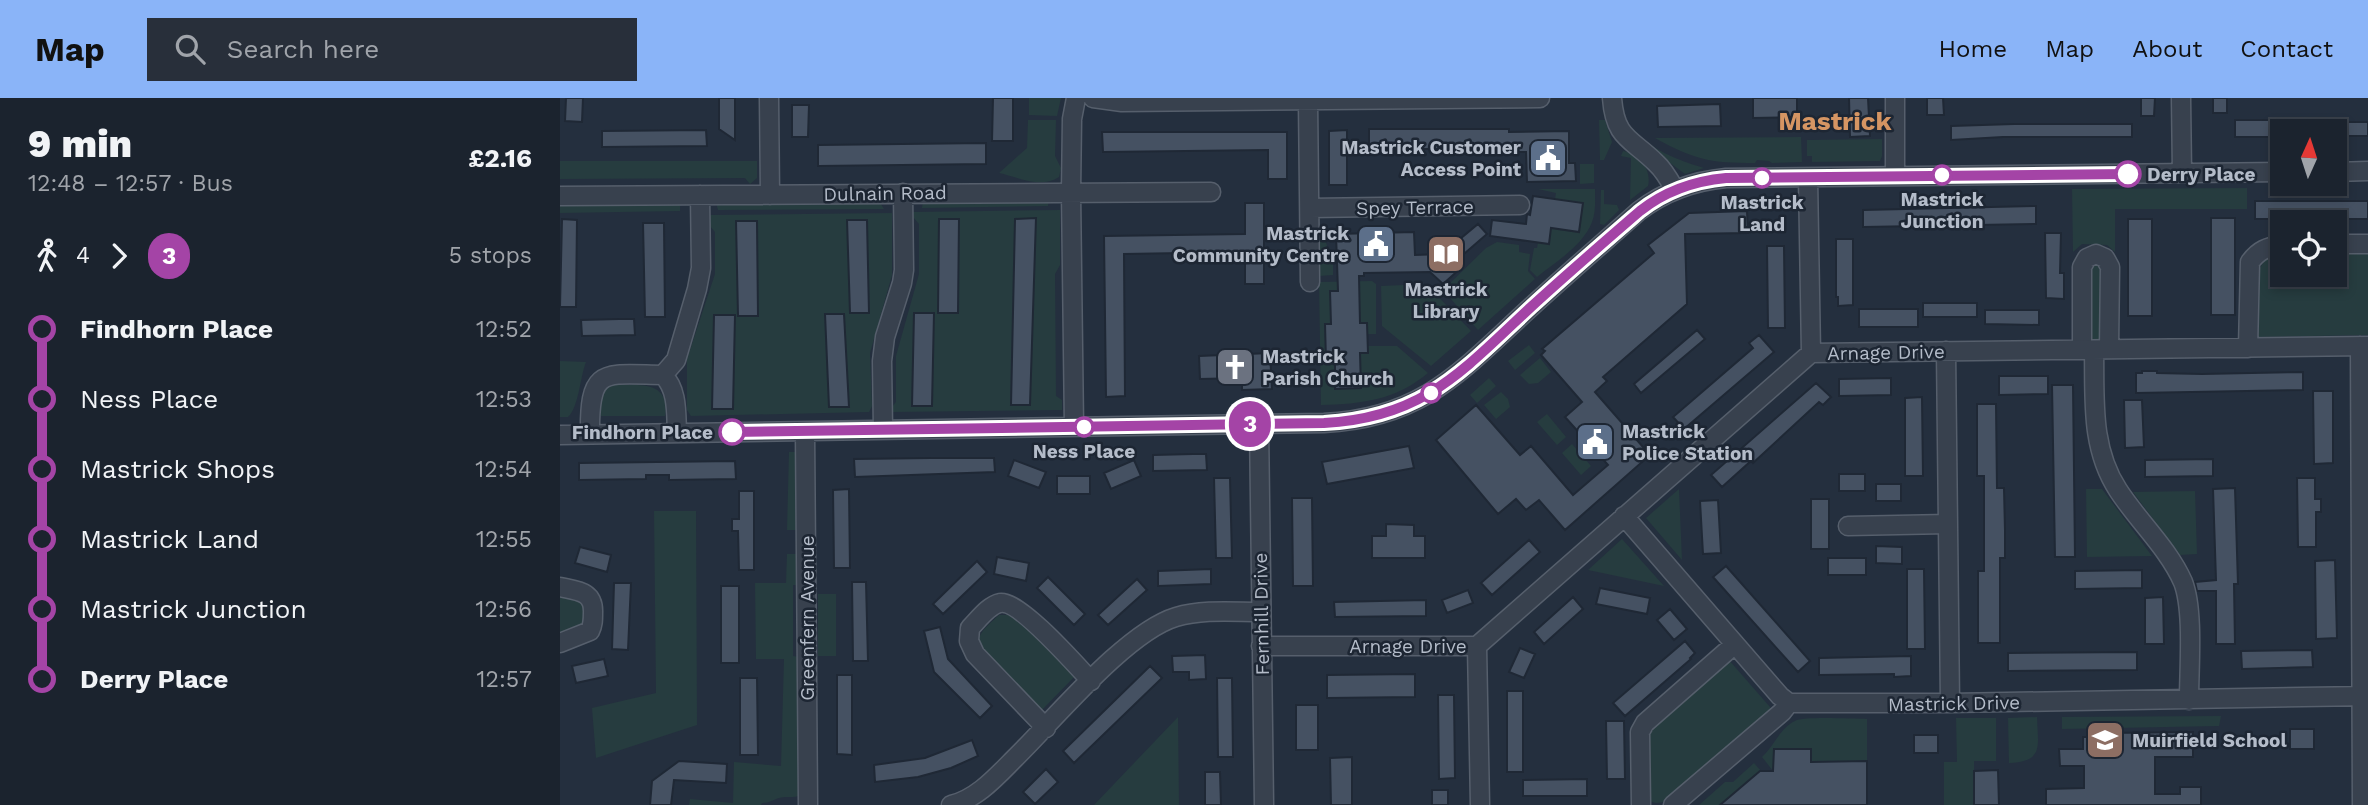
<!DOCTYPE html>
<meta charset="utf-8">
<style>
:root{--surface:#1b232e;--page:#282f3a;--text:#f1f3f6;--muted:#a0a4aa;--line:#39404a;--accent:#8ab4f8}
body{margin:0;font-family:"Work Sans",sans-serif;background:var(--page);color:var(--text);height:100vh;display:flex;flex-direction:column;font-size:26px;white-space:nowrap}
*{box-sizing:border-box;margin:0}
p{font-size:23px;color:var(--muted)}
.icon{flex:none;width:38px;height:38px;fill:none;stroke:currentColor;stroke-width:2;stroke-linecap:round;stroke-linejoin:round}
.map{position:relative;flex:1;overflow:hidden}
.details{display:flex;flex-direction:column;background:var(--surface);width:560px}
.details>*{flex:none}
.badge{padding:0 14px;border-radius:23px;font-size:24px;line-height:46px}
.needle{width:46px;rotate:3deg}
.buttons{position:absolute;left:1710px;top:21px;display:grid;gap:14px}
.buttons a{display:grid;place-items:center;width:77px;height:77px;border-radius:0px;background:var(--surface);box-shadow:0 4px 10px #0003,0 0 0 2px var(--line);font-size:35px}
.map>.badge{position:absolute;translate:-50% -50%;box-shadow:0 0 0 4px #fff}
.legs{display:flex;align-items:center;gap:10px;height:77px;padding:0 28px;font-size:23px}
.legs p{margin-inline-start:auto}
.headline{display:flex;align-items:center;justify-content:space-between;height:119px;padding:0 28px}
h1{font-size:38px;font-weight:800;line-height:52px}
ul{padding:0 28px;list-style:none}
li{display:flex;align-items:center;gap:24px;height:70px;font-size:26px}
li i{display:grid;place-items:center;width:10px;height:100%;margin:0 9px;background:currentColor}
li i::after{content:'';width:18px;height:18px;margin:-9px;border:5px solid;border-radius:50%;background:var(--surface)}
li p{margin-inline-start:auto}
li:first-child i{background:linear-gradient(#0000 50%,currentColor 0)}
li:last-child i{background:linear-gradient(currentColor 50%,#0000 0)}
header{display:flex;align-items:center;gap:42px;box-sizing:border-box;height:98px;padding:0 35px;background:var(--accent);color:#111}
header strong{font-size:33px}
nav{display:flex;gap:38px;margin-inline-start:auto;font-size:24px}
.search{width:490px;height:63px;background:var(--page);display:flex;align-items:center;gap:18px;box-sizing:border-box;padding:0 24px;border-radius:0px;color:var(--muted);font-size:26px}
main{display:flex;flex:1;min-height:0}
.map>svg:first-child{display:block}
.green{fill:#263c3f}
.building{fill:#455162;stroke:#1f2835;stroke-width:2}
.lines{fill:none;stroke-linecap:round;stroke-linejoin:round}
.minor-casing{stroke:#565f6c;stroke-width:21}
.minor{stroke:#38414e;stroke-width:18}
.line-1-casing{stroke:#fff;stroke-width:16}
.line-1{stroke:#a444a6;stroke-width:10}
.stop-1-dot{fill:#fff;stroke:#a444a6;stroke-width:3.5}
.labels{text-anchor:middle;stroke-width:5;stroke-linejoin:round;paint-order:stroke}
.poi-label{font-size:19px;font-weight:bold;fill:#b4bcc9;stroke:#1d2633;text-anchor:start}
.stop-label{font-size:19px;font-weight:bold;fill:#b4bcc9;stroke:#1d2633}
.street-label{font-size:19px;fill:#b4bcc9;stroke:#1d2633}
.district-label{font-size:26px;font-weight:bold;fill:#d59563;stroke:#1d2633}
</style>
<header>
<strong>Map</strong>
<div class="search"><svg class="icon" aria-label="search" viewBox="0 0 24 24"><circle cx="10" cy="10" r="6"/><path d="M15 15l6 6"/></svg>Search here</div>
<nav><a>Home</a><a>Map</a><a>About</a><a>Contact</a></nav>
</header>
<main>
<section class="details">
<div class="headline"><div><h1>9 min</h1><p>12:48 – 12:57 · Bus</p></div><b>£2.16</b></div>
<div class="legs"><svg class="icon" aria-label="walk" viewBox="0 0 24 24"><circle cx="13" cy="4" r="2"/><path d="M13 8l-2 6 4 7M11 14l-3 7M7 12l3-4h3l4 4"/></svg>4<svg class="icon" aria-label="forward" viewBox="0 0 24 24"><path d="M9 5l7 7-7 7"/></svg><b class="badge" style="background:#a444a6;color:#fff">3</b><p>5 stops</p></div>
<ul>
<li><i style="color:#a444a6"></i><b>Findhorn Place</b><p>12:52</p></li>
<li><i style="color:#a444a6"></i><span>Ness Place</span><p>12:53</p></li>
<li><i style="color:#a444a6"></i><span>Mastrick Shops</span><p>12:54</p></li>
<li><i style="color:#a444a6"></i><span>Mastrick Land</span><p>12:55</p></li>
<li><i style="color:#a444a6"></i><span>Mastrick Junction</span><p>12:56</p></li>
<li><i style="color:#a444a6"></i><b>Derry Place</b><p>12:57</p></li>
</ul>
</section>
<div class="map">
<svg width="1808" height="707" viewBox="0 0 1808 707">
<rect width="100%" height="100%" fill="#242f3e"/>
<!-- green -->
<path class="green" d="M469,0h32l-4,18 -28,-1z
M468,22h28l-1,36 6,12 -2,9c-18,12 -41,0 -60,-4l28,-25z
M1039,22h6l7,22 -8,18h-4z
M1067,29h4c22,24 44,32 73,41l-19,6 -50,-37z
M1241,39l1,25 -30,1 -3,-2 -12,-1 -2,3c-45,0 -60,-3 -100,-25z
M1322,41v17l-2,5 -68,1v-6h-5v-16z
M1063,53c16,3 29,18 25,35l-18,14 1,-42 -10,-2z
M0,63h197v17l-7,6 -5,-6 -185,1z
M1020,66h14v19l-14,1z
M1687,90v21h-132v43l-8,-7 -25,-1 -9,8 -1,-63z
M978,91h57c0,11 1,23 -3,33 -9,24 -37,40 -55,55l-7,-7 4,-22h3l1,-5 11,1 4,-29 9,1 -2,14 19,2 4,-28 -28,-5 1,-6z
M1041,92h3v14l13,1 2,5 -15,15 -4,-1z
M489,101l-1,7 -126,2 1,-8z
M319,103l5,8 -166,1 -2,-7z
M120,104v9l-120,2v-9z
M500,112v55l-5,9 1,122 6,4v10l-170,2 -1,-4 5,-6v-46l23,-82v-50l-6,-7v-5z
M332,115v62l-22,78 2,53 -3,6 -178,4 -4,-6v-51l28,-85v-42l-5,-6v-11z
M759,132l3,1 11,32v12l-14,1z
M937,144l22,3v7l11,2 -2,17 7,8 -57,51 -35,-40 43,-42z
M1722,153v24h52l1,-24h33v84l-113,2v-61l11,-18z
M1528,165h11l2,5 1,71h-15z
M812,183l4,3v50h-8l-1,-10 -7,-1v-33l-30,1 1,33h-5l1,37 8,-1 1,29 24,-36h8v-7h29l31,27c-32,27 -66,31 -107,32l-2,-123z
M866,186l45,47 -40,35 -49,-40 -1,-40z
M969,247l6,8 -20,17 -7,-9z
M980,260l11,14 -13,11 -9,1 -9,-9z
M0,263l26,1c-6,15 -7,45 -18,55h-8z
M929,280l7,8 -19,17 -7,-8z
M52,287c24,0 59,-6 53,31h-64l-2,-6 3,-19z
M941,294l7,7 2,8 -14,12 -12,-14z
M987,316l19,23 -9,8 -20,-23z
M1012,346l19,22 -10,9 -19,-22z
M229,354h8l1,78h-11z
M1119,391l3,71 -36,-42z
M1526,391h16l50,67 -65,1z
M1635,393l2,63 -17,1 -47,-63z
M94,413h42l1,214 -101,33 -4,-50 64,-15z
M1062,441l42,47 -76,-16z
M227,456h11l1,31h-6v71l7,1 3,136c-8,7 -14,2 -24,5 -7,2 -9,5 -17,5l-1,2h-72l1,-6 43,4 1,-41 47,4 3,-107h-28l-1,-76h31z
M0,495c25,7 27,3 26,31l-26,13z
M258,496h18v62h-18z
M439,517h9l10,5 59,54 -36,37 -61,-61c-6,-16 8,-24 19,-35z
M1168,561l42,48 1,5 -106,90 -9,1 -7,-2 -2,-68z
M1661,618l-2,10 -157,3v-12z
M618,619l1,88h-85z
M1477,619c1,30 7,44 -28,46l-1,-45z
M1396,620h40v43h-22v44h-30v-43h13z
M1307,621v42l-56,1v-13h-37l-1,22 -11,-14c12,-11 18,-29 33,-36 9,-5 58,-2 72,-2z
M1194,665l7,8v4h-6l-35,30h-21l26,-23h8z"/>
<!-- building -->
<path class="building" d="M6,0h17l-1,24 -17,-1z
M159,0h16v42l-16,-11z
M433,0h20v43h-21z
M1193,0h44v19l-44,1z
M1289,0h19l2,38 -20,1z
M1367,0h16l1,17h-17z
M1581,0h14l-1,18h-13z
M1653,0h14v15h-14z
M1160,6l1,22 -63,1 -1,-21z
M232,7h17l-1,32h-16z
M1675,22h89v11h-42v6h-47z
M1782,24h26v14h-26z
M1454,26h118v13h-129l-52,3v-14z
M809,31h140v3l60,-1v32h6l1,18 -49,1 -1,-30h-14v-3h-143z
M146,32l1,16 -105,1v-16z
M787,32v55h-18v-54z
M542,34h185v47h-19v-29l-165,2z
M426,45v21l-168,2v-21z
M973,98l50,7 -4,29 -28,-4 -2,16 -59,-8 2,-16 34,4 1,-10 3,1z
M1695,103h113v18h-113z
M685,105h19v81h-19v-32l-121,2 1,142 -19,1 -2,-161 141,-2z
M1476,108v18l-173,3v-17z
M1187,113l1,22 -63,1 2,70 -84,73 4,4 -12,11 55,63 -85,75 -26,-30 -13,10 -10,-11 -18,15 -62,-74 40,-35 44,50 11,-9 42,49 35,-30 -43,-48 17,-15 -41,-47 4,-4 -3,-2 112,-96 -6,-8 41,-32z
M476,120l-6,187h-19l4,-186z
M1651,120h24v97h-24z
M2,121l15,1 -1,87h-16z
M379,121h20l-1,94h-20z
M1568,121h24v97h-24z
M287,122h20l2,93h-19z
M176,123h21l1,95h-20z
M83,125h21l1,94h-20z
M918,126l9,10 -30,26 5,7 -19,17 -13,-12 -66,1v3h-5l1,47h7l1,30h-8l1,35 -26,1v-29l-9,1 -1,-37h6l-1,-33h8l-2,-57 78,-2 1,23 27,-1z
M1485,135h16l-1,40h4v26l-18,-1z
M1276,141h17v66l-15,1v-9h-2z
M1207,148h17l1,82h-17z
M1363,205h54v14h-54z
M1299,211h59v18h-59z
M1425,212h54v15l-54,-1z
M354,215h20l-2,93h-20z
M265,216h19l5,93h-20z
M154,217h21l-2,94h-21z
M59,221h15l1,16 -53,1 -1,-16z
M1137,232l8,9 -64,54 -7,-9z
M1199,237l15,17 -90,77 -11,-12 80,-69 -4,-5z
M710,255l2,36 -30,1v-12l-42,1 -1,-23z
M1582,273h15v2l45,1 101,-2v18l-167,3v-20h6z
M1439,278h49v18l-49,1z
M1331,280v17l-52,1v-17z
M1256,285l15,14 -8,8 -4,-3 -66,61 -2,-2 -29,26 -11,-12z
M1492,287h21l2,172h-20z
M1753,293h20v72l-19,1z
M1362,299l1,79h-18v-78z
M1564,302h18l2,47 -19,1z
M1417,306h19l1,84h7l1,42v28h-5v85h-22v-72h6v-95h-7z
M849,348l5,22 -87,16 -5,-22z
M633,356h13l1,16 -54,1v-16z
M371,360h63l1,14 -140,5 -1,-18z
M1653,361v17l-68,1v-17z
M454,362l32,12 -7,16 -31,-12z
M574,362l7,16 -30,13 -7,-16z
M175,363l1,18 -67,1v-5h-23v4l-67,1v-17z
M1279,376h26v17h-26z
M497,378h33v18h-33z
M654,380h16l2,80h-16z
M1737,380h18v21h6v13h-5v35h-18z
M1316,386h25v17h-25z
M1675,390l3,96h-4l1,60h-19v-53h-19l-2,-9 21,-2 -3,-91z
M289,391l1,79h-16l-1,-78z
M179,393h15v79h-15l-1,-39h-6v-12h7z
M732,400h20l1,88h-20z
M1251,401h18v50h-18z
M1158,402l3,53 -18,1 -3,-53z
M826,426l28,1v11h11v22h-53v-22h14z
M969,442l11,12 -48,43 -11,-12z
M1316,448l26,1v17l-26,-1z
M20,449l31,8 -4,17 -32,-9z
M437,459l32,6 -3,18 -32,-7z
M1268,460h38v17h-38z
M1775,462l2,78 -21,1 -1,-78z
M417,463l10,11 -44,42 -10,-10z
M1166,468l84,95 -12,11 -85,-95z
M651,471v15l-53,2v-15z
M1347,471h17l1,80h-18z
M1582,472v18l-67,1v-18z
M488,479l37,37 -11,11 -37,-37z
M577,481l10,11 -39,35 -10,-10z
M292,484h14l2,79h-15z
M54,485h17l-3,67 -16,-1z
M161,488h18v77h-18z
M1040,490l50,10 -3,16 -51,-10z
M908,492l5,13 -26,10 -5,-13z
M1013,499l10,12 -39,35 -10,-12z
M1603,499l1,47h-19v-46z
M866,502v16l-91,1 -1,-15z
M1110,511l17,20 -13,11 -17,-20z
M380,529l8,32 44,47 -12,12 -46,-46 -10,-41z
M1125,543l10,12 -5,5 1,1 -66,57 -12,-13z
M960,550l15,6 -11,24 -15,-6z
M1752,552l1,17 -71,2 -1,-18z
M1577,554v18l-129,1v-18z
M645,557l1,24 -17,1v-8h-16l-1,-16z
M1351,558v20l-17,1v-3l-75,1v-17z
M44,561l4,17 -32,7 -4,-17z
M590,568l12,12 -88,85 -11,-12z
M855,576v23l-88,1v-23z
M277,577h15v80l-15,-1z
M180,580h17l1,77h-18z
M657,580h15l1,79h-15z
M947,593h16v81h-16z
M878,597h16l1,83 -16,1z
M736,607h22v45h-22z
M1046,623h18l1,58h-18z
M1730,631h24v20h-24z
M1633,634v25h-38v37h25v-7h21v18h-155v-16l38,-1v-22h-24l-1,-17h24v-12h24v-4z
M1354,637h24v18h-24z
M412,642l6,16 -27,12 -33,9 -43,5 -1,-17 51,-7z
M1214,651h37v13l56,-1v44h-147l40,-34h13z
M792,659v48h-21l-1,-47z
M119,663l48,3 -1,19 -52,-3 -3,25h-21l2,-24z
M486,671l12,13 -23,22 -12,-12z
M1438,672l1,35h-25v-34z
M645,674h15l1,33h-16z
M1027,681v17h-64v-16z
M872,692h16v15h-16z"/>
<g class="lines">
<defs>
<path id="minor" d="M209,0l1,97
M533,0l29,4 418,-4
M1052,0c3,41 19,40 44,65 8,7 14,18 19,27
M1335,0v78
M1621,0l1,75
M748,3l2,181
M1774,74l34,-1
M1248,80l3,175
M0,98l651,-4
M750,110l210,-3
M1774,146h34
M1800,248l2,459
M1688,250l2,-86c9,-12 17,-15 32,-17
M1522,252v-83l5,-9 9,-4 9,4 5,9 -1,82
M1534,252c1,48 -4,97 24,140 20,31 50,58 65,92 11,28 6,86 6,118
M1386,253l4,352
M103,277l13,-15 21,-71 4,-21 -1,-73
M699,326l5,381
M514,329l-3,-235 1,-73 4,-21
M323,332l-1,-69 3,-24 17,-54 2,-13 -1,-77
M245,334l3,373
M30,336c-1,-68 13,-60 73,-59 15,15 13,38 14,58
M0,337l764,-12c100,-5 138,-53 207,-116 36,-33 72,-64 108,-96 25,-19 55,-30 87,-33l556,-6
M1064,418l156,180 9,7h161l418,-7
M1288,428l100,-2
M0,489c18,4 34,4 33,26 0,7 0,12 -3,18l-30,12
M701,548h216l334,-293 557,-7
M917,548l3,159
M486,630l-71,-74 -6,-13 1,-13c8,-8 19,-23 30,-25 19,-3 76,62 91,78
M391,707c26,-6 46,-29 64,-47 39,-38 111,-126 161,-141 27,-8 57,-5 85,-5
M1081,707l-1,-73 5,-9 90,-79
M1113,707l109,-93 7,-9"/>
</defs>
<!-- minor casing -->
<use href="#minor" class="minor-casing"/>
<!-- minor -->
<use href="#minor" class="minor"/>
</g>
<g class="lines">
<defs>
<path id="line-1" d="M172,334l592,-9c100,-5 139,-53 207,-116 36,-33 72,-64 109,-96 24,-19 54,-30 86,-33l402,-4"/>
</defs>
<!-- line-1 casing -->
<use href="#line-1" class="line-1-casing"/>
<!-- line-1 -->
<use href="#line-1" class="line-1"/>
</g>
<!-- icons -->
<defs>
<symbol id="civic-square" viewBox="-11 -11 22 22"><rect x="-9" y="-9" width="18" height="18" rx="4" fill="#5c6f8a" stroke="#1d2633"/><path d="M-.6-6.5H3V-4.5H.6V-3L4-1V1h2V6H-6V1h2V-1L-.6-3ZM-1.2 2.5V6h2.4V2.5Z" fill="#fff"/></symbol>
<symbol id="library-square" viewBox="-11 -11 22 22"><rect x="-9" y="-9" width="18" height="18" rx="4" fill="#8d6e63" stroke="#1d2633"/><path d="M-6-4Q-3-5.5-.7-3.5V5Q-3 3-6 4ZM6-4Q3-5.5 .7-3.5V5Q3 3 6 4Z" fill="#fff"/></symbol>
<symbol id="church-square" viewBox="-11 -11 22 22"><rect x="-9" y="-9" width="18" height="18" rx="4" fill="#6b7280" stroke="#1d2633"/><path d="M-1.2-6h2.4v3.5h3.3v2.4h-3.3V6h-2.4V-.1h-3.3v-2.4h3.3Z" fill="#fff"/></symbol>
<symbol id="school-square" viewBox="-11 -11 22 22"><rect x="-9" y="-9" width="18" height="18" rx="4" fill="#8d6e63" stroke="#1d2633"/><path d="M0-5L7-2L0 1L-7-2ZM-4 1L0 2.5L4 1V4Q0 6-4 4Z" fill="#fff"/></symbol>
</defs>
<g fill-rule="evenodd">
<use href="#civic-square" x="966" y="38" width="44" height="44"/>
<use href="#civic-square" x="794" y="124" width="44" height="44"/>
<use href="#library-square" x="864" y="134" width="44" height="44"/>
<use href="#church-square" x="653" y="247" width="44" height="44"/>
<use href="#civic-square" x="1013" y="322" width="44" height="44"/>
<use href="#school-square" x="1523" y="620" width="44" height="44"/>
</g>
<!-- markers -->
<g class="stop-1-dot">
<circle cx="1568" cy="76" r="12"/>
<circle cx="1382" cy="77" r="9"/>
<circle cx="1202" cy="80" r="9"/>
<circle cx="871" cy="295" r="9"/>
<circle cx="524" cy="329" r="9"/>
<circle cx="172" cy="334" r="12"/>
</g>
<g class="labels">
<!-- poi labels -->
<g class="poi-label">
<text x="961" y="56" text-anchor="end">Mastrick Customer<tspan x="961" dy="22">Access Point</tspan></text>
<text x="789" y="142" text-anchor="end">Mastrick<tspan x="789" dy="22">Community Centre</tspan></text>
<text x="886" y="198" text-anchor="middle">Mastrick<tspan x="886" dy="22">Library</tspan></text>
<text x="702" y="265">Mastrick<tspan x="702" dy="22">Parish Church</tspan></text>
<text x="1062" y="340">Mastrick<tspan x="1062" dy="22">Police Station</tspan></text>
<text x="1572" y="649">Muirfield School</text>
</g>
<!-- stop labels -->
<g class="stop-label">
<text x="1587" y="83" text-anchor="start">Derry Place</text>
<text x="1382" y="108">Mastrick<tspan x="1382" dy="22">Junction</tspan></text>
<text x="1202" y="111">Mastrick<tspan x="1202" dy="22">Land</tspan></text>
<text x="153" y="341" text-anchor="end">Findhorn Place</text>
<text x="524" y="360">Ness Place</text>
</g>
<!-- street labels -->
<g class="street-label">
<text transform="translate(325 95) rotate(-1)" y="7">Dulnain Road</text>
<text transform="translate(855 109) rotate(-1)" y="7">Spey Terrace</text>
<text transform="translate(1326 254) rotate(-1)" y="7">Arnage Drive</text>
<text transform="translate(701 516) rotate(-91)" y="7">Fernhill Drive</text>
<text transform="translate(247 520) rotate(-90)" y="7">Greenfern Avenue</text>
<text x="848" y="555">Arnage Drive</text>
<text transform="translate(1394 605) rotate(-1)" y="7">Mastrick Drive</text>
</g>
<!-- district labels -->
<g class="district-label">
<text x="1275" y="32">Mastrick</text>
</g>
</g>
</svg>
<div class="buttons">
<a><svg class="needle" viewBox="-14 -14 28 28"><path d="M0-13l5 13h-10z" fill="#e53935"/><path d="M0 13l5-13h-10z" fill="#a0a4aa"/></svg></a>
<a><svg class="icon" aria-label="locate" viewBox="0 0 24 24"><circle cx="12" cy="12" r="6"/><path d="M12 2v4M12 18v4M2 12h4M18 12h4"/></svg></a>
</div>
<b class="badge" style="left:690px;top:326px;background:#a444a6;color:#fff">3</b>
</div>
</main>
